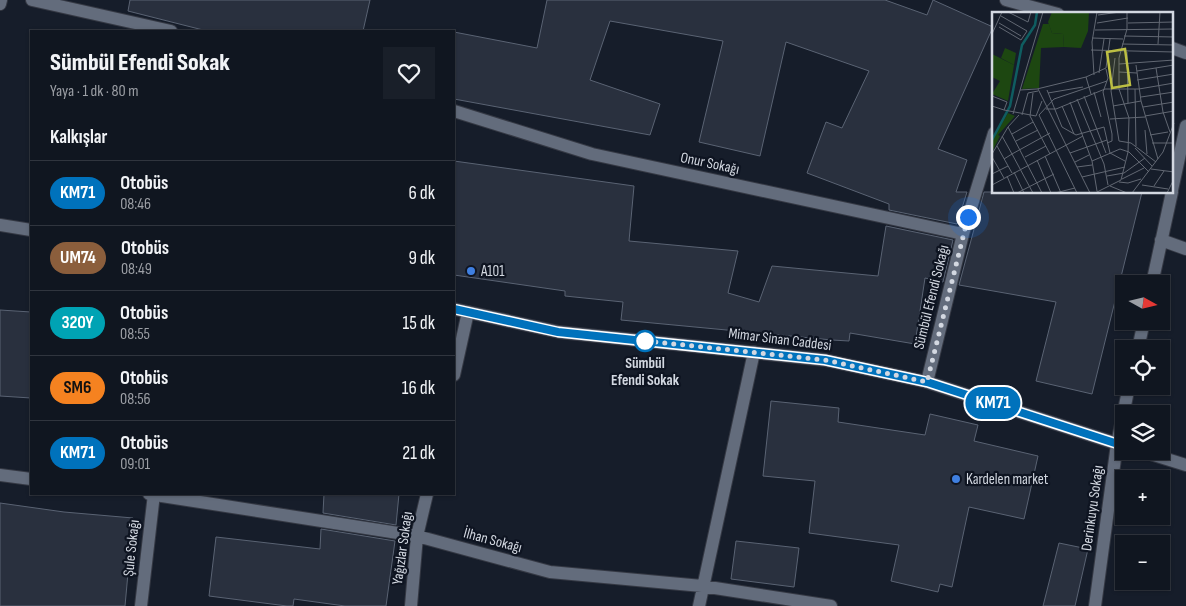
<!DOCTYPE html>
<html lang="tr">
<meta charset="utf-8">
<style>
:root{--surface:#101620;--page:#191f29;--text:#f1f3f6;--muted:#9c9fa5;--line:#30353e}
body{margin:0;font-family:"Sofia Sans Condensed",sans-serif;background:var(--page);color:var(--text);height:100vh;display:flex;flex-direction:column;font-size:19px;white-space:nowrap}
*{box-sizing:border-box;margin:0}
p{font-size:16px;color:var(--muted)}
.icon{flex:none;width:28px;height:28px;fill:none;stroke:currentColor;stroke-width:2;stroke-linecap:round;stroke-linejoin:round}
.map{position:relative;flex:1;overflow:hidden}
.sheet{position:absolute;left:30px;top:30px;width:425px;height:465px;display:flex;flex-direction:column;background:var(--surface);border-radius:0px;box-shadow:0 1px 4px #0004,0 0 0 1px var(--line)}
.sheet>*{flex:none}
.badge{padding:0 10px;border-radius:16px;font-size:18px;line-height:32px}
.needle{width:32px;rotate:98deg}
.controls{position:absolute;left:1115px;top:275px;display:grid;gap:10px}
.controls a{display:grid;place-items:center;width:55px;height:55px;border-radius:0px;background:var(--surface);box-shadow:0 1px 4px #0004,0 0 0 1px var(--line);font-size:25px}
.you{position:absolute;width:25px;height:25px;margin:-12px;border:4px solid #fff;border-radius:50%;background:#1a73e8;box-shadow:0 0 0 8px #1a73e833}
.map>.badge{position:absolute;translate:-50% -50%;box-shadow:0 0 0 2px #fff}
h2{padding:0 20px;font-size:19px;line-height:45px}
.round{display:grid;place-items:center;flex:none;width:52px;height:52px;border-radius:0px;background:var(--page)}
.summary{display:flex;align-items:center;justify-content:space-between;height:85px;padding:0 20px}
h1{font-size:24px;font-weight:800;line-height:38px}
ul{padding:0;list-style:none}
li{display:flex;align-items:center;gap:15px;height:65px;padding:0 20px;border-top:1px solid var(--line)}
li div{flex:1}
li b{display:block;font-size:19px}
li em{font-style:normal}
li .badge{min-width:55px;font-weight:700;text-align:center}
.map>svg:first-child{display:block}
.building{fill:#29303e;stroke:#5a6373}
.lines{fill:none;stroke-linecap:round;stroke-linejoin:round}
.minor-casing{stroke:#353944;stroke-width:14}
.tertiary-casing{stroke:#353944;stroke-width:14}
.minor{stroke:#636c7c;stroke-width:12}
.tertiary{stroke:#636c7c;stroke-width:12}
.line-casing{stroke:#fff;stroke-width:11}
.line{stroke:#0072bc;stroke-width:8}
.walk{stroke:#d3d8e1;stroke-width:5;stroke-dasharray:0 9}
.shop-dot{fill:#3f7fe0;stroke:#0e1421;stroke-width:2}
.stop-dot{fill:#fff;stroke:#0072bc;stroke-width:2.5}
.labels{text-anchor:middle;stroke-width:4.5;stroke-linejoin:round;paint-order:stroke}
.street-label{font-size:15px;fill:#d3d8e1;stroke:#0e1421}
.poi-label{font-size:15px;fill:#d3d8e1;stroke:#0e1421;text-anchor:start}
.stop-label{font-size:15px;font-weight:bold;fill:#d3d8e1;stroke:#0e1421}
.inset-river{fill:none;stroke:#0f5d61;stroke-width:2.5}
.inset-road{fill:none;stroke:#626873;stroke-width:1}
.view{fill:#bdbf43;fill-opacity:0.15;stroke:#bdbf43;stroke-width:2.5}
.inset-edge{fill:none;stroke:#d3d8e1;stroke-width:2.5}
</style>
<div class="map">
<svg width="1186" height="606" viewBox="0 0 1186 606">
<rect width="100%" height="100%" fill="#161d2a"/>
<!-- building -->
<path class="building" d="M130,0h240l-7,31h-156l-79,-20z
M547,0h338l42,15 6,-15 60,27 -55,122 29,11 -11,32h11l-10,32 -68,-14v-6l-82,-31 19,-51 16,6 27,-57 -83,-29 -26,114 -61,-14 24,-101 -113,-20 -20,59 70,24 -10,31 -196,-36v-67l83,16z
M454,161l180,25 -5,55 109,10 -10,42 31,9 13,-36 106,10 8,-50 67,14 -10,42 -18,-4 -10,66 -65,-11 -1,8 -17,-1 -211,-20 2,-18 -58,-6v-5l-111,-16z
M984,192h158l-50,202 -56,-13 20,-79 -97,-17z
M0,310l31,2v86l-31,-2z
M771,401l68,7 -1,14 87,13 5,-21 48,11 -4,16 64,15 -14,63 -55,-12 -17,80 -12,-3 -2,8 -47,-11 8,-36 -90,-12 6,-52 -52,-5z
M324,494h75l-3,31 -73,-12z
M0,503l64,9 69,6 -8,88h-125z
M321,529l74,12 -9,65h-41l-51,-7 -1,7h-6l-78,-10 7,-59 104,12z
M736,541l63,7 -5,39 -63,-8z
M1059,543l29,6 -13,57h-32z"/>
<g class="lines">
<defs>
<path id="minor" d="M32,0l139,31
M1006,0l52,14
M0,4l1,-4
M1172,48l14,5
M454,111l138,43 371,80
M1172,190l14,-64
M1161,240l25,9
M1152,284l20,-92
M1138,349l6,-28
M454,375l14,-63
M927,382l36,-148 31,-101
M0,475l31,4
M149,494l268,42 133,36 152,14 129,20
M141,606l13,-112
M411,606l6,-70 10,-42
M699,606l55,-254
M1095,606l22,-162 12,-58"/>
<path id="tertiary" d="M0,225l31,5
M454,309l105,23 266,28 102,22 197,64
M1141,451l45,14"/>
</defs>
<!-- minor casing -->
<use href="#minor" class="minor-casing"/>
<!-- tertiary casing -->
<use href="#tertiary" class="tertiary-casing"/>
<!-- minor -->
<use href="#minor" class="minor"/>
<!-- tertiary -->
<use href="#tertiary" class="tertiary"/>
</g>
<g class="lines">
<defs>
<path id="line" d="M454,309l104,23 267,28 102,22 197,64"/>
</defs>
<!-- line casing -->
<use href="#line" class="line-casing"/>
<!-- line -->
<use href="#line" class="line"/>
<!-- walk -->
<path class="walk" d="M645,341l-8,-1 188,20 102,22 41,-165"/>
</g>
<!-- markers -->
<g class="shop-dot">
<circle cx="471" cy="271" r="5"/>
<circle cx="956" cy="479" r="5"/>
</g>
<circle class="stop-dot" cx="645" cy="341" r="10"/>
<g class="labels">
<!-- street labels -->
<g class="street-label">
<text transform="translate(710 163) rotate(12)" y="5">Onur Sokağı</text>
<text transform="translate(931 297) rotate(-76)" y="5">Sümbül Efendi Sokağı</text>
<text transform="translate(780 339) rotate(7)" y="5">Mimar Sinan Caddesi</text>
<text transform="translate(1092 508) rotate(-82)" y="5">Derinkuyu Sokağı</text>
<text transform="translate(493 540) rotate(15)" y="5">İlhan Sokağı</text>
<text transform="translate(131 548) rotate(-84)" y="5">Şule Sokağı</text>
<text transform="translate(402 548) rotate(-82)" y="5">Yağızlar Sokağı</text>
</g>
<!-- poi labels -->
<g class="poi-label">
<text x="481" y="276">A101</text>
<text x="966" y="484">Kardelen market</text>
</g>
<!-- stop labels -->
<g class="stop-label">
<text x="645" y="368">Sümbül<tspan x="645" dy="17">Efendi Sokak</tspan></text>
</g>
</g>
<!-- overview -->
<g transform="translate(992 12)">
<rect width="181" height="181" fill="#161d2a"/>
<path d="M51,12h6l3,9 11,1 1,13 -23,1 -2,40 -17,1zM0,42l22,11 -6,36 -16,-7 8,-13 -8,-4zM16,101l7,3 -17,19 2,1 -8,16v-11z" fill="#1d4711"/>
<path d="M60,0h37l-1,19 -7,17 -17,-1 -1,-13 -11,-1 -4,-11zM13,36l11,5 -2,12 -13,-7z" fill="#1d4711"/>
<path class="inset-river" d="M0,128l18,-34 12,-61 13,-20 2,-13"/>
<path class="inset-road" d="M16,0l20,10 3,-10M106,3l22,-3M7,11l22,13M105,11l31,-5M136,11l46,-1M7,15l22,13 6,-9 -26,-15M103,18l79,-1M0,22l10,-22M132,24l50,1M100,26l31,1M130,32l52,1M166,32l2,-32M99,38l83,2M135,40l1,51M123,46l-4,33 8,50 12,2 25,19M127,52l55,-4M144,53l5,36 17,58M164,56l7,44 7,20M114,57l2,9 -5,14 9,42v7l-5,2M145,59l37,-6M127,60l18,1M107,61l5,-34M102,63l-2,-33 5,-30M145,68l37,-6M46,77l52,104M143,77l1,57M28,78l17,-1 49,-12M55,78l15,37 14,8 28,-8 6,26 15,8M102,80l7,25M41,81l-3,23 20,38M56,81l35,-6M99,82l-5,-17 20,-9 4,-29M0,84l15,6 -3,8 -12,-4M92,84l22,57M149,85l33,-5M85,87l27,65 4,21M78,90l22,59 5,30M70,94l12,28M121,94l28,-5M151,95l31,-5M54,97h10l49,-20h34l35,-6M12,98l32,6 6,-15M21,102l30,-102M30,103l6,-22 10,-2M153,104l29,-5M118,107l35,-2M16,115l34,66M153,118l2,24M20,122l21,-12M158,123l18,-3M10,124l10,18 -8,5M24,129l22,-11M160,131h22M5,134l15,27M143,136l17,18M78,141l37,-13M0,142l16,-27 11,-12M53,144l16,37M0,145l12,21M33,145l21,-11M45,148l14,33M100,149l28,-12 9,3 20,20M83,150l14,-7M85,155l15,-2M159,157l23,3M22,160l10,21M0,162l16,-8M15,164l7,17M115,164l17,-3 21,-15M90,165l43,-10M130,167l22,-11M127,170l9,1 13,-4M0,173l91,-49M150,173l26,4M118,174l17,7M162,174l10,-15M25,181l37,-19M41,181l-21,-39 38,-21M63,181l20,-5M85,181l-38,-78 15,-16 53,-18M103,181l26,-13 7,-28 1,-34 -10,-29v-31l8,-29v-17M140,181l31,-41 11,-29M175,181l7,-14"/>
<path class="view" d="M133,37l5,36 -18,3 -5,-36z"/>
<rect width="181" height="181" class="inset-edge"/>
</g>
</svg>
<div class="controls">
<a><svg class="needle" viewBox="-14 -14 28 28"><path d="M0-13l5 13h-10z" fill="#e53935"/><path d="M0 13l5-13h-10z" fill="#9c9fa5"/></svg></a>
<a><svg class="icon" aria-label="locate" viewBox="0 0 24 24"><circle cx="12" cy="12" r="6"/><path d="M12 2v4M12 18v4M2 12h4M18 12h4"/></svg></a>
<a><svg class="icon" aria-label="layers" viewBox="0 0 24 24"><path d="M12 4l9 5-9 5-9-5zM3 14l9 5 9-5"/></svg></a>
<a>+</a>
<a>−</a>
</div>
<div class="you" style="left:968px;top:217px"></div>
<b class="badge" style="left:993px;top:403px;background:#0072bc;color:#fff">KM71</b>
<section class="sheet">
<div class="summary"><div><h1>Sümbül Efendi Sokak</h1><p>Yaya · 1 dk · 80 m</p></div><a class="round"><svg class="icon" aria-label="heart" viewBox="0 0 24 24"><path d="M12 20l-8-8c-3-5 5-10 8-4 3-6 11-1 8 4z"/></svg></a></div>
<h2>Kalkışlar</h2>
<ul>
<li><span class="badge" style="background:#0072bc;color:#fff">KM71</span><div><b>Otobüs</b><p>08:46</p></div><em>6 dk</em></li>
<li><span class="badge" style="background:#8b5e3c;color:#fff">UM74</span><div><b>Otobüs</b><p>08:49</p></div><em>9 dk</em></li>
<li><span class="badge" style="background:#00a3b4;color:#fff">320Y</span><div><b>Otobüs</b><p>08:55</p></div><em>15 dk</em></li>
<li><span class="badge" style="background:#f58220;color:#111">SM6</span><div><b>Otobüs</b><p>08:56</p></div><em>16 dk</em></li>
<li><span class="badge" style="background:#0072bc;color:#fff">KM71</span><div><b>Otobüs</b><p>09:01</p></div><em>21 dk</em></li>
</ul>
</section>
</div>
